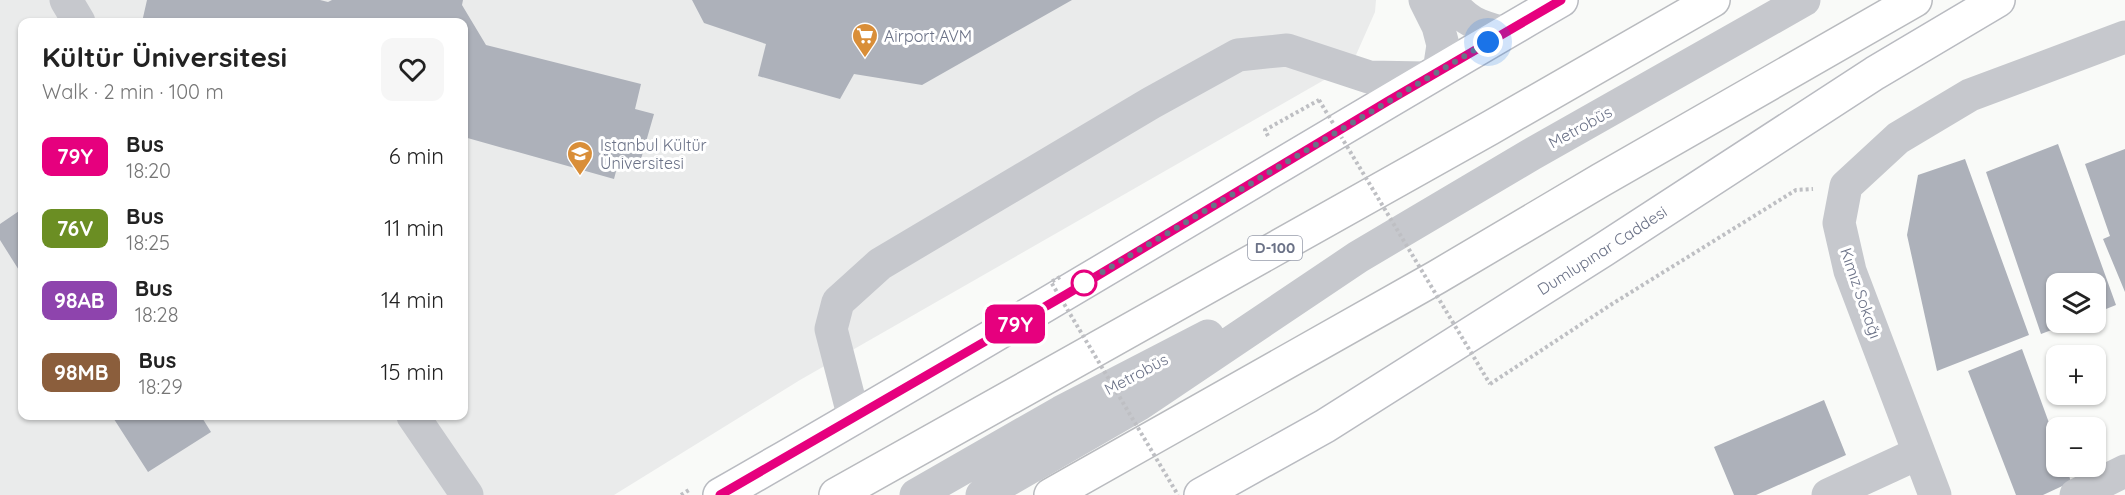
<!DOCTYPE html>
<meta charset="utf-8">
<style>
:root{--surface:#fff;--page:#f6f6f6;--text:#222;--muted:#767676}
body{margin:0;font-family:Quicksand,sans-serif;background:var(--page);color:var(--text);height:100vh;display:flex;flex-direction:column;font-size:22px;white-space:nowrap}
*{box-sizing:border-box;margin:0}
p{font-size:20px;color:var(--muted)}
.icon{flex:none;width:33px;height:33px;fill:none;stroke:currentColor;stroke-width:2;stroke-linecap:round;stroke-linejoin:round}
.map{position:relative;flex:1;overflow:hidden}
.drawer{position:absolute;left:18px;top:18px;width:450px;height:402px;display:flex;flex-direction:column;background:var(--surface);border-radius:12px;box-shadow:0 2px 4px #0004}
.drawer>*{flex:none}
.badge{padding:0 12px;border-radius:9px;font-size:21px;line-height:39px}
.controls{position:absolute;left:2046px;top:273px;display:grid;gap:12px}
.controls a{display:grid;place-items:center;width:60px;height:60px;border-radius:12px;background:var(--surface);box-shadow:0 2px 4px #0004;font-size:30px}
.you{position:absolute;width:30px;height:30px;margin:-15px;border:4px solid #fff;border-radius:50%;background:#1a73e8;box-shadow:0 0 0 9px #1a73e833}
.map>.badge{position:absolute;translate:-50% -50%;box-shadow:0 0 0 3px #fff}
.round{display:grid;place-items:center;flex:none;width:63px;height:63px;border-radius:12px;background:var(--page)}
.summary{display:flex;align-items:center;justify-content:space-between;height:102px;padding:0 24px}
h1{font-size:28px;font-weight:800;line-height:45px}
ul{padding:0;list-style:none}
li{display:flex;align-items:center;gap:18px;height:72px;padding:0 24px}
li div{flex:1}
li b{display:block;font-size:22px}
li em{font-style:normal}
li .badge{min-width:66px;font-weight:700;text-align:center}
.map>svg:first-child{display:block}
.built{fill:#eaebeb;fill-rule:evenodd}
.building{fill:#adb1ba}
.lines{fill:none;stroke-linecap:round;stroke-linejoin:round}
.major-casing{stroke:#b9bbc1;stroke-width:36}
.highway-casing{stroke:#b9bbbf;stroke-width:36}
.path{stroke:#bebfc3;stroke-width:4;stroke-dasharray:3 3;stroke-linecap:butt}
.minor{stroke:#c6c8cd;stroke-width:33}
.major{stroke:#fff;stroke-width:33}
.highway{stroke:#fff;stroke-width:33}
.path-bridge{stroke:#bebfc3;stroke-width:4;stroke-dasharray:3 3;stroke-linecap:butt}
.line-casing{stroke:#fff;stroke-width:14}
.line{stroke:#e6007e;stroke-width:9}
.walk{stroke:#6b7287;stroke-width:6;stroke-dasharray:0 10.8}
.stop-dot{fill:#fff;stroke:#e6007e;stroke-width:3}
.labels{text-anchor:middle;stroke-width:6;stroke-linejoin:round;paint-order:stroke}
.shield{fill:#fff;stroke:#979cab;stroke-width:1.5}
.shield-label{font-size:15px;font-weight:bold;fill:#6b7287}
.poi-label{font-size:16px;fill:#6b7287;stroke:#fff;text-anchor:start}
.street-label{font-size:16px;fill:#6b7287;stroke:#fff}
</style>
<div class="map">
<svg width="2125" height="495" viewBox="0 0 2125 495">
<rect width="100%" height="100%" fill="#f9faf8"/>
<!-- built -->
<path class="built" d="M0,0h1376l-1,12 -23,52 -552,316 -186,115h-614zM22,22h442v394h-442z"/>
<!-- building -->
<path class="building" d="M147,0h173l8,2 4,-2h131l-1,5 24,40 155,39 -6,25 19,5 -15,52 -20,-6 -5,19 -150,-42v-115h-322z
M692,0h380l-150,85 -68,-11 -14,25 -82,-23 8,-32 -62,-21z
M2058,144l58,161 -20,8v-29h-40v38l14,1 -29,11 -55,-162z
M2125,149v143l-22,-53 7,-3 -25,-72z
M1965,159l64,176 -92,36 -30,-136 11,-60z
M22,209v66l-22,-35v-16z
M2022,349l34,93v24h10l5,16 -28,13h-27l-48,-124z
M1824,400l22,55 -90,40h-22l-20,-48z
M112,416h89l10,16 -63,40z"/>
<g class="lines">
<defs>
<g id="major">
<path d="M720,495c282,-161 560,-332 841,-495"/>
<path id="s1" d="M1201,495l124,-69 278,-176 272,-177 123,-73"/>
</g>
<path id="highway" d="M836,495l654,-367 223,-128
M1051,495l386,-218 164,-97 314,-180"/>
</defs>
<!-- major casing -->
<use href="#major" class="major-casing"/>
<!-- highway casing -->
<use href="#highway" class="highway-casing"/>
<!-- path -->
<path class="path" d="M1268,136l-3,-6 54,-30
M1490,384l122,-80 184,-114 17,-1
M681,495l8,-5"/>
<!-- minor -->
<path class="minor" d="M66,0l13,22
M1425,0l13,26 5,19 -4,26
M1450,0c15,22 29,26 54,33
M413,416l54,79
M854,418l-23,-89 7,-27 42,-38 271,-161 87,-48 49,-5 82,27 57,1
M916,495l145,-83 147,-76
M982,495l156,-90 220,-148 174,-103 272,-154
M1828,495l91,-42
M1935,495l-85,-224 -11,-48 7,-37 52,-48 72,-43 155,-58
M2076,495l49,-24"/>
<!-- major -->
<use href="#major" class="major"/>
<!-- highway -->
<use href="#highway" class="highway"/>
<!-- path-bridge -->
<path class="path-bridge" d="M1319,100l171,284
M1060,277l-9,5 127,213"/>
</g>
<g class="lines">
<defs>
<path id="line" d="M720,495l347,-201 321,-193 173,-101"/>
</defs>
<!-- line casing -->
<use href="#line" class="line-casing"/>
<!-- line -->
<use href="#line" class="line"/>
<!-- walk -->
<path class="walk" d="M1084,283l404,-241"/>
</g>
<!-- icons -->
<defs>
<symbol id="supermarket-pin" viewBox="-11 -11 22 30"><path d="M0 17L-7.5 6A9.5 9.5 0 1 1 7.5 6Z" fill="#d98e38" stroke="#fff"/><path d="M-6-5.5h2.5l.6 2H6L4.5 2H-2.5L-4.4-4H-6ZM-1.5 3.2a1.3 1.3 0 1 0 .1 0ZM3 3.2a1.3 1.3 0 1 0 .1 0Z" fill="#fff"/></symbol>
<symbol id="university-pin" viewBox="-11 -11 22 30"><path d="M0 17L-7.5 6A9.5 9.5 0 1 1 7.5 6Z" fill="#d98e38" stroke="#fff"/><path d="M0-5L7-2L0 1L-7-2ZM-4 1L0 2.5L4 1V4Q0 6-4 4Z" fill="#fff"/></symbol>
</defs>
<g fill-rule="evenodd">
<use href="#supermarket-pin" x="850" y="21" width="30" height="40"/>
<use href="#university-pin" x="565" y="139" width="30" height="40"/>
</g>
<!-- markers -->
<circle class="stop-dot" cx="1084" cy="283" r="12"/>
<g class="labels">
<!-- shield labels -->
<rect class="shield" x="1248" y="236" width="54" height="24" rx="4.5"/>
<g class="shield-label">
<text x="1275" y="253">D-100</text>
</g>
<!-- poi labels -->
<g class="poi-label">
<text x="884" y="42">Airport AVM</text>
<text x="600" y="151">Istanbul Kültür<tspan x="600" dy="18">Üniversitesi</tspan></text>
</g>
<!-- street labels -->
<g class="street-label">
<text transform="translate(1580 127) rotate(-29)" y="6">Metrobüs</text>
<text dy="6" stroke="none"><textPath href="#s1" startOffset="470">Dumlupınar Caddesi</textPath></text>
<text transform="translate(1861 293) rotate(71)" y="6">Kımız Sokağı</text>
<text transform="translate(1136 374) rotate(-28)" y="6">Metrobüs</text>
</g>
</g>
</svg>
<div class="controls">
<a><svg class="icon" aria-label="layers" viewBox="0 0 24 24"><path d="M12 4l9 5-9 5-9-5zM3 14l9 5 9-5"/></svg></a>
<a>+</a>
<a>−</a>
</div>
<div class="you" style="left:1488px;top:42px"></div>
<b class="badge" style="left:1015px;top:324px;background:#e6007e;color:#fff">79Y</b>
<section class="drawer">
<div class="summary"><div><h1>Kültür Üniversitesi</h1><p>Walk · 2 min · 100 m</p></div><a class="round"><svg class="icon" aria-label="heart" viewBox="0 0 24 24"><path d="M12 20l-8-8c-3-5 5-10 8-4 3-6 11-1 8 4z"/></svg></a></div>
<ul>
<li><span class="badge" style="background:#e6007e;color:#fff">79Y</span><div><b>Bus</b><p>18:20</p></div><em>6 min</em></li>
<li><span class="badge" style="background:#6b8e23;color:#fff">76V</span><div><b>Bus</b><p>18:25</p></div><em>11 min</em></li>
<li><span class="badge" style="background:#8e44ad;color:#fff">98AB</span><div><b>Bus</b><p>18:28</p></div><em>14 min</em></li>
<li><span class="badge" style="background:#8b5e3c;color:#fff">98MB</span><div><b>Bus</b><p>18:29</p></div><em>15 min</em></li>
</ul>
</section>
</div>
